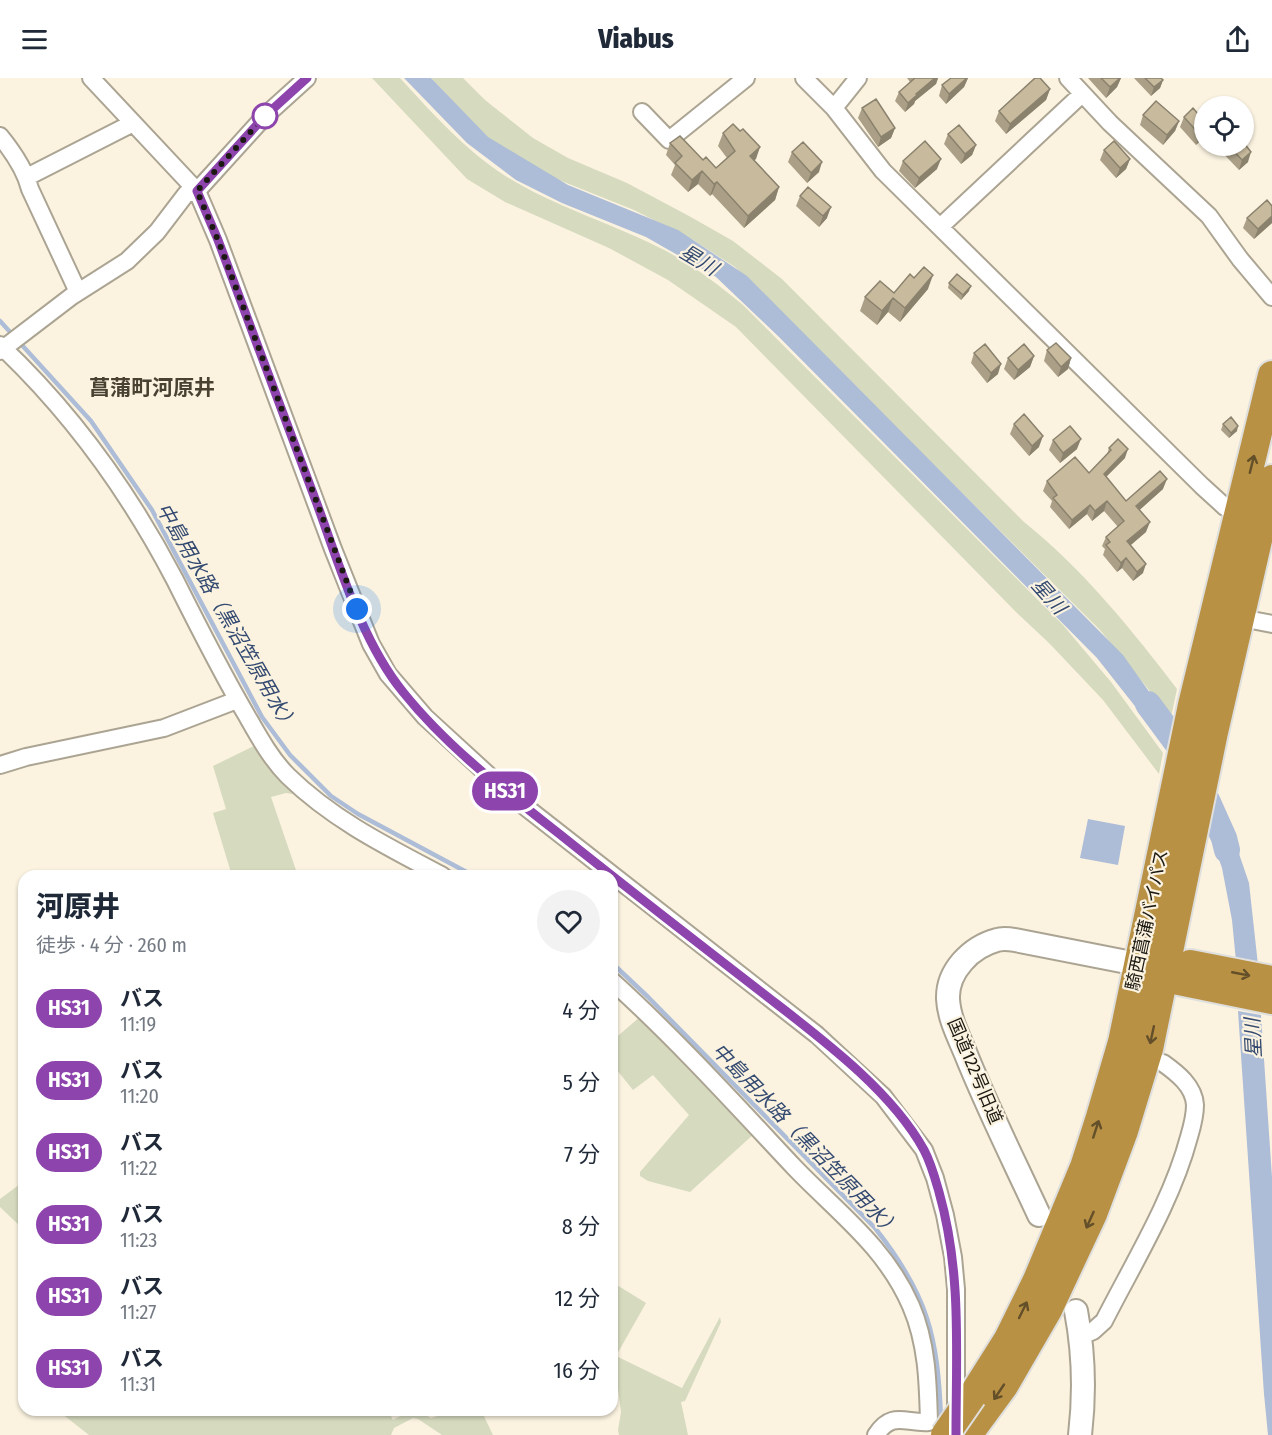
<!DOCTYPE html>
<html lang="ja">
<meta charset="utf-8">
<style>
:root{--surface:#fff;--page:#f2f2f3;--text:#1f2937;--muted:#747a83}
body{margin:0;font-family:"Fira Sans Condensed","Noto Sans JP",sans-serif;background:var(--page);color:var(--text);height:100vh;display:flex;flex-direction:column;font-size:22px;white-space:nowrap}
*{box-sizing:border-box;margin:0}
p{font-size:20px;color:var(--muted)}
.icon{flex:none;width:33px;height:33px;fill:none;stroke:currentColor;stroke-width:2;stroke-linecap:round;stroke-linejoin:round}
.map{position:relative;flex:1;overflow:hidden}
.panel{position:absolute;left:18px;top:792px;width:600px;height:546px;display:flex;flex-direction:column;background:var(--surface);border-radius:18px;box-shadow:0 2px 4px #0004}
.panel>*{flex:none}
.badge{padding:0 12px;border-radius:20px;font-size:21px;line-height:39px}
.buttons{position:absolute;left:1194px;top:18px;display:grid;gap:12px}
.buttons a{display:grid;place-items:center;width:60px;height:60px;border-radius:50%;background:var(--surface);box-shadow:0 2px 4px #0004;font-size:30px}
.you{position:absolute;width:30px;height:30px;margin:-15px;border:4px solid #fff;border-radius:50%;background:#1a73e8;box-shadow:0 0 0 9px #1a73e833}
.map>.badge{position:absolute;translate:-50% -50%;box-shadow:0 0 0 3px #fff}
.round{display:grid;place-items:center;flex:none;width:63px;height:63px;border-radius:32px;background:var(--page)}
.head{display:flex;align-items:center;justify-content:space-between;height:102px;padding:0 18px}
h1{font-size:28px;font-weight:800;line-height:45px}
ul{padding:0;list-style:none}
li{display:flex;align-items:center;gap:18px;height:72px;padding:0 18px}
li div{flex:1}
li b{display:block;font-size:22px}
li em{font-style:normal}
li .badge{min-width:66px;font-weight:700;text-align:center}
header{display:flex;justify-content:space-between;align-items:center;height:78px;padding:0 18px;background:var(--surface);font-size:27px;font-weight:800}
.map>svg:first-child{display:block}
.green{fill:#d6dabe}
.water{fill:#adbcd7}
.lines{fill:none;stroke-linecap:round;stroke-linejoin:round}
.stream{stroke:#adbcd7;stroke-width:4.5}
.river{stroke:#adbcd7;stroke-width:26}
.street-casing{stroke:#aca493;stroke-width:20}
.secondary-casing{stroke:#aca493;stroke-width:26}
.highway-casing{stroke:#dfdfde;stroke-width:32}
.street{stroke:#fff;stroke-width:16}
.secondary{stroke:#fff;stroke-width:22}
.highway{stroke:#b99144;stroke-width:28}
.highway-bridge-casing{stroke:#dfdfde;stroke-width:32;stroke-linecap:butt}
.highway-bridge{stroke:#b99144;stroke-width:28}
.wall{fill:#aba087}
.shaded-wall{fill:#8b826e}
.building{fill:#c7ba9d;stroke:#8b826e;stroke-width:1.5}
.oneway{stroke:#634f29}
.line-casing{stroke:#fff;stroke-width:14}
.line{stroke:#8e44ad;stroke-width:9}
.walk{stroke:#1c1913;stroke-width:6;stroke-dasharray:0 10.8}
.stop-dot{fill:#fff;stroke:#8e44ad;stroke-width:3}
.labels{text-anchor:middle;stroke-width:4.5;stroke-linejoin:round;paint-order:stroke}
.street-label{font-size:18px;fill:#1c1913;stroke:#fbf3e0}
.water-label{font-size:20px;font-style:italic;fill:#344a71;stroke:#fbf3e0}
.quarter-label{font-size:21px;font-weight:bold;fill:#494233;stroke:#fbf3e0}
</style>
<header><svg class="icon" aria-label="menu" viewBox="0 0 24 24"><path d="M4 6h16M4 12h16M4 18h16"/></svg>Viabus<svg class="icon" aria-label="share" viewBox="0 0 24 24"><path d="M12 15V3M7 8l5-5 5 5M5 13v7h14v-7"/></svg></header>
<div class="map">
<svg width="1272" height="1357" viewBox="0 0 1272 1357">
<rect width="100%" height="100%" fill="#fbf3e0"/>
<!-- green -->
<path class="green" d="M372,0h28c33,36 66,73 107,99 47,29 100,45 149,69 32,15 60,37 87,59l320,320 48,57 52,71 -4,21 -56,-74 -54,-57 -32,-30 -281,-286 -68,-47 -59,-32 -104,-46 -38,-23z
M431,0h32l22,22 48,38 35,20 59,25 62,33 44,25 49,38 242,243c57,45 109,109 153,167l-6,28 -71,-87 -365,-363 -42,-27 -59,-30 -80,-32 -67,-40z
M256,667l43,50 -13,-2 -15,4 27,79h-66l-19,-63 13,-4 -13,-43z
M641,938l114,117 -65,59 -42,-11 -8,-5v-4l49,-57 -36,-40 -20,15 -21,-26v-23z
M24,1103v49l-24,-23v-8z
M612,1204l34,21 -30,53 66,32 38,-71 1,5 -36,79 -4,1 7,33h-69l-1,-5 3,-18 -7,-54 2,-2 -4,-14z
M57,1332h331l5,10c15,-9 23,-11 38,-2l26,-8h24l12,25h-51l-24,-16 -5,-1 -19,10 -3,7h-302z"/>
<!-- water -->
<path class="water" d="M404,0h27l57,59 80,48 110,45 69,46 376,379 47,66 -6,26 -26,-37 -41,-52 -318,-321 -63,-60 -70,-40 -84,-34 -46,-23 -49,-37z
M1220,720l29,85 9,82 -22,-4 -4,-41 -10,-52 -11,-31z
M1088,741l37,7 -7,39 -38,-7z
M1238,933l23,4 11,162v258h-4l-4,-41z"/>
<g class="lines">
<!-- stream -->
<path class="stream" d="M0,243l91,100 61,89 110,207 28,38 41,41 27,18 116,62
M612,885l36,34 227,231c53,67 63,108 66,192"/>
<!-- river -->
<path class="river" d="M1148,626l40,54 36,80 3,12"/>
<defs>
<path id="street" d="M91,0l106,113 21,49 115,309 38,95 17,30 37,43 84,77 308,241 66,61 41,54 11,28 10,37 8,42 3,32v127
M804,0l30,30 49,63 319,315 23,21 15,6
M1068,0l42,45 99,93 31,43 32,38
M834,30l24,-30
M642,34l27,28 77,-62
M0,58c13,16 25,33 30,53l48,103
M27,99l106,-54
M940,149l142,-133
M0,267c72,68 129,147 175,235 23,46 46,92 72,136 12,21 24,43 41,60 45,44 100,71 155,100
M0,273l72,-55 55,-35 30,-29 29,-38 11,-3 68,-75 42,-38
M1241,540l31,6
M0,687l26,-8 138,-29 73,-28
M612,903c64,58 123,123 182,186 43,45 91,79 117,139 16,37 17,76 18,116 -23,2 -37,-12 -53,13
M1081,1258l12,-5 11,-10c30,-59 68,-120 85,-184 3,-10 6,-21 6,-32 -1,-19 -18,-32 -32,-42"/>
<path id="secondary" d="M1039,1137c-25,-54 -52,-108 -74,-163 -7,-17 -16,-34 -17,-53 -1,-28 23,-52 49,-59 6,-2 12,-1 18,0l122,24
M1076,1233c8,42 9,82 4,124"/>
<path id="highway" d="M1190,886l82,16
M1147,891l17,9 108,22
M972,1318l36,-57 29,-59 47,-113 16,-50 22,-75 70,-337 80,-330
M968,1357l36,-49 44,-76 45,-96 31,-83 25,-82 65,-317 58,-253"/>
</defs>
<!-- street casing -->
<use href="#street" class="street-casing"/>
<!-- secondary casing -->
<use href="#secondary" class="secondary-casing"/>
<!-- highway casing -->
<use href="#highway" class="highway-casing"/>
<!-- street -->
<use href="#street" class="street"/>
<!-- secondary -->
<use href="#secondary" class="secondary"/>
<!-- highway -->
<use href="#highway" class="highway"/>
<defs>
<path id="highway-bridge" d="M945,1357l27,-39"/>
</defs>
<!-- highway-bridge casing -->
<use href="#highway-bridge" class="highway-bridge-casing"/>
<!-- highway-bridge -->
<use href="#highway-bridge" class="highway-bridge"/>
</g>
<!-- wall -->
<path class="wall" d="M907,0h31l-2,6 -21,17 -1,3 -9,8 -10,-11 4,-9 11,-10z
M968,0l-4,9 -18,17 -7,-8 3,-11z
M1088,0h33l-4,9 -11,11z
M1134,0h27l2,2 -3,8 -9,8z
M1050,11l-4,11 -40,34 -11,-13 4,-10z
M862,30l33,20 -4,10 -13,9 -20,-29z
M1143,37l36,6 -4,10 -12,14 -23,-20z
M1184,39l20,4v16l-8,8 -16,-18z
M740,53l20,16 -6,13 25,27 -4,13 -31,28 -32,-34 -2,2 -12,-12 -10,8 -17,-17 4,-10 -9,-10 4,-12 46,25 11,-10 -9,-12 5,-13z
M948,56l28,11 -4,10 -11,9 -17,-20z
M1216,68h28l4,16 -9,8z
M1104,72l26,9 -4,10 -10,9 -16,-18z
M792,74l27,20 -12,11 -19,-21z
M903,83l34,8 -22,19 -16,-17z
M800,118l27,22 -8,9 -23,-21z
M1272,128v17l-18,16 -11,-11 4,-10z
M949,205l20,8 -8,9 -13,-12z
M928,211l-28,33 -12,-10 -11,13 -17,-14 5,-14z
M1047,272l24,8 -3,11 -10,8 -14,-16z
M974,275l24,21 -11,9 -16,-20z
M1034,278l-4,11 -16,13 -10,-11 4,-11z
M1014,346l25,23 -10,9 -19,-22z
M1223,346l14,7 -8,7 -8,-8z
M1053,362l24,9 -17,14 -11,-13z
M1109,370l16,10 -19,19 20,24 37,-12 -24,21 7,22 -16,13 13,28 -10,8 -11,-13 -5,4 -14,-17 2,-6 -3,-3 4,-9 12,-10 -14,-16 -12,10 -5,-7 -18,15 -19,-22 2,-6 -9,-10 4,-10 42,-8 18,-18z"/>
<!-- shaded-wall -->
<path class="shaded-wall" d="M935,0h3l-2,6 -21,17 -1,3 -9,8 3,-9 8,-9z
M968,0l-4,9 -18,17 3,-10z
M1120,0h1l-4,9 -11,11 4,-11z
M1163,2l-3,8 -9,8 3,-9z
M1050,11l-4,11 -40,34 4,-10z
M1179,43l-4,10 -12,14 4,-10z
M895,50l-4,10 -13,9 3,-10z
M1204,52v7l-8,8 4,-10z
M976,67l-4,10 -11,9 4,-10z
M760,69l-4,12 -10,9 4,-12z
M1251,74l-3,10 -9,8 3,-10z
M941,81l-4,10 -22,19 4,-10z
M1130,81l-4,10 -10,9 4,-10z
M822,84l-3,10 -12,11 4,-10z
M702,93l-4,13 -10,8 4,-12z
M717,104l-5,12 -2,2 4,-12z
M779,109l-4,13 -31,28 4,-12z
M831,129l-4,11 -8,9 4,-11z
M1272,138v7l-18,16 4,-10z
M933,197l-5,14 -28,33 5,-14z
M971,208l-2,5 -8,9 2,-5z
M893,220l-5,14 -11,13 5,-14z
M1034,278l-4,11 -16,13 4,-10z
M1071,280l-3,11 -10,8 3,-10z
M1001,286l-3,10 -11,9 4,-10z
M1238,348l-1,5 -8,7 2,-5z
M1043,358l-4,11 -10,9 3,-10z
M1081,361l-4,10 -17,14 3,-10z
M1128,371l-3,9 -25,25 4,-9z
M1167,401l-4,10 -30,27 3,-10z
M1107,423l-3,10 -12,10 3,-10z
M1090,427l-3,9 -18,15 3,-9z
M1150,444l-4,10 -22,19 3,-10z
M1126,480l-4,10 -5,4 4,-9z
M1146,486l-3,9 -10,8 4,-9z"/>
<!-- building -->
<path class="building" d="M915,0h20l-19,16 1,1 -9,8 -9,-11z
M951,0h16l-18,16 -7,-9z
M1035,0h5l10,11 -40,35 -11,-13z
M1101,0h19l-10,9z
M1145,0h16l2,2 -9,7z
M876,21l19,29 -14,9 -19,-29z
M1156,23l23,20 -12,14 -24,-20z
M1193,30l11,13v9l-4,5 -16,-18z
M733,46l7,7 3,-2 17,18 -10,9 29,31 -31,29 -31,-34 -3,2 -12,-13 -10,9 -17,-17 7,-7 -12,-13 10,-7 23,24 3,-3 10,11 19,-17 -12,-18z
M959,47l17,20 -11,9 -17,-20z
M925,63l16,18 -22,19 -16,-17z
M1114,63l16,18 -10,9 -16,-18z
M803,64l19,20 -11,11 -19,-21z
M1244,65l7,9 -9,8 -13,-14h15z
M808,109l23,20 -8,9 -23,-20z
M1267,122l5,6v10l-14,13 -11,-11z
M924,189l9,8 -28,33 -12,-10 -11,13 -17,-14 15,-16 14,12 16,-19 4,4z
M957,196l14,12 -8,9 -14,-12z
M1056,265l15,15 -10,9 -14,-17z
M985,266l16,20 -10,9 -17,-20z
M1024,266l10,12 -16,14 -10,-12z
M1024,336l19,22 -11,10 -18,-22z
M1231,339l7,9 -7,7 -8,-9z
M1070,348l11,13 -18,14 -10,-13z
M1118,361l10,10 -24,25 22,27 34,-30 7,8 -31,27 14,16 -23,19 19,23 -9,8 -11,-14 -5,5 -15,-18 4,-3 -4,-5 18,-16 -17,-20 -12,10 -5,-6 -18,15 -19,-22 4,-3 -10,-14 28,-24 14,16 22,-23 -2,-2z"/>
<!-- one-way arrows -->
<defs><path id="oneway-shaft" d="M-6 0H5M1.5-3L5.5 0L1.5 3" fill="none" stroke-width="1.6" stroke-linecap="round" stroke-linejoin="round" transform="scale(1.5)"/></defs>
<g class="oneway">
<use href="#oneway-shaft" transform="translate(1252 386) rotate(-76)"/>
<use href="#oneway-shaft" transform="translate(1241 896) rotate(11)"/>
<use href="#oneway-shaft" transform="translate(1152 957) rotate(102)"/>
<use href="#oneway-shaft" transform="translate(1096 1051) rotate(-72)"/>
<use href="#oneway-shaft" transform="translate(1090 1142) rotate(114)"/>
<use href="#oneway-shaft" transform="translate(1023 1232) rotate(-64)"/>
<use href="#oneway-shaft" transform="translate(999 1314) rotate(124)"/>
</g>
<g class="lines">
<defs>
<path id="line" d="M307,0l-42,38 -68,75 21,49c33,88 66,176 99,264 22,60 45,138 86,188 44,55 103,100 159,144 65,52 132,104 198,155 55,43 130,97 164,159 7,13 11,28 15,42 23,81 17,160 17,243"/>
</defs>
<!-- line casing -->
<use href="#line" class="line-casing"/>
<!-- line -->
<use href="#line" class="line"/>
<!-- walk -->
<path class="walk" d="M265,38l-68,75 21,49 139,369"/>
</g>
<!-- markers -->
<circle class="stop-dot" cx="265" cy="38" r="12"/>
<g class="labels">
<!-- street labels -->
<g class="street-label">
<text transform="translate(1147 842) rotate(-78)" y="6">騎西菖蒲バイパス</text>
<text transform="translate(975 993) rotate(67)" y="6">国道122号旧道</text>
</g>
<!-- water labels -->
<g class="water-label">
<text transform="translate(699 182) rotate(31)" y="7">星川</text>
<text transform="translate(1049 518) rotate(48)" y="7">星川</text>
<text transform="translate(227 539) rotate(60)" y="7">中島用水路（黒沼笠原用水）</text>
<text transform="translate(1253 960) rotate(-93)" y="7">星川</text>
<text transform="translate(806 1062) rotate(46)" y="7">中島用水路（黒沼笠原用水）</text>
</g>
<!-- quarter labels -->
<g class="quarter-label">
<text x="152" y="317">菖蒲町河原井</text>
</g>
</g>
</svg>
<div class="buttons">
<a><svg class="icon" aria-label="locate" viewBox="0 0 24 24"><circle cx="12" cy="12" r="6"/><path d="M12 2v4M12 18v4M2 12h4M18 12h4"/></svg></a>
</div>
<div class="you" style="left:357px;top:531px"></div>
<b class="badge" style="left:505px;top:713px;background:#8e44ad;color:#fff">HS31</b>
<section class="panel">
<div class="head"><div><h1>河原井</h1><p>徒歩 · 4 分 · 260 m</p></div><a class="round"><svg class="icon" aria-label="heart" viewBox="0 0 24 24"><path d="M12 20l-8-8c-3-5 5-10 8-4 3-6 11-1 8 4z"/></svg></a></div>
<ul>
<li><span class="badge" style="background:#8e44ad;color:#fff">HS31</span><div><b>バス</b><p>11:19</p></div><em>4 分</em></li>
<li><span class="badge" style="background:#8e44ad;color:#fff">HS31</span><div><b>バス</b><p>11:20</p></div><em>5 分</em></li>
<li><span class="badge" style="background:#8e44ad;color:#fff">HS31</span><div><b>バス</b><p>11:22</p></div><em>7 分</em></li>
<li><span class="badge" style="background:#8e44ad;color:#fff">HS31</span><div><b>バス</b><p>11:23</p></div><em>8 分</em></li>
<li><span class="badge" style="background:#8e44ad;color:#fff">HS31</span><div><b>バス</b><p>11:27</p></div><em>12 分</em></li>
<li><span class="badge" style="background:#8e44ad;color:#fff">HS31</span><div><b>バス</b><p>11:31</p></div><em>16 分</em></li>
</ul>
</section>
</div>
